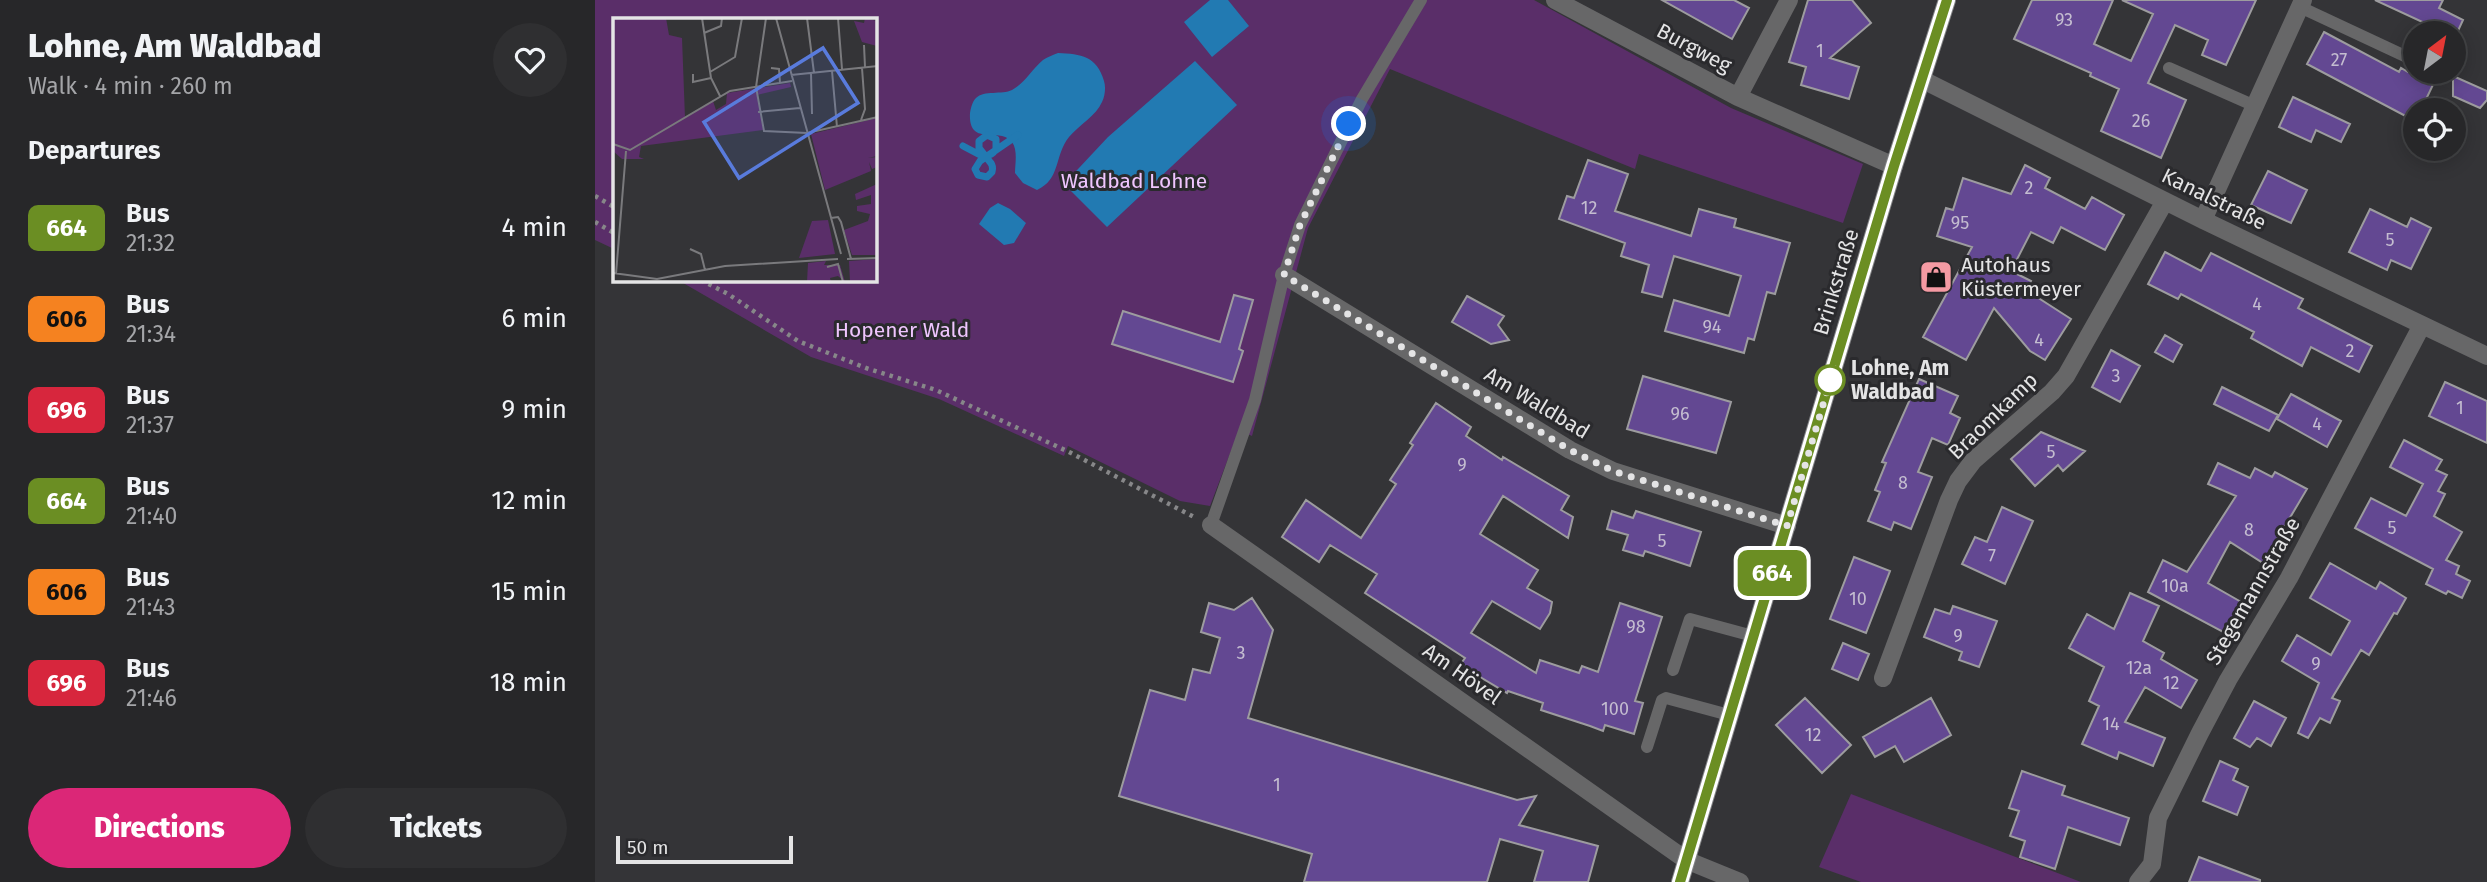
<!DOCTYPE html>
<meta charset="utf-8">
<style>
:root{--surface:#272729;--page:#2f2f31;--text:#f1f3f6;--muted:#a4a5a8;--line:#434446;--accent:#db2777}
body{margin:0;font-family:"Fira Sans",sans-serif;background:var(--page);color:var(--text);height:100vh;display:flex;flex-direction:column;font-size:26px;white-space:nowrap}
*{box-sizing:border-box;margin:0}
p{font-size:23px;color:var(--muted)}
.icon{flex:none;width:38px;height:38px;fill:none;stroke:currentColor;stroke-width:2;stroke-linecap:round;stroke-linejoin:round}
.map{position:relative;flex:1;overflow:hidden}
.details{display:flex;flex-direction:column;background:var(--surface);width:595px}
.details>*{flex:none}
.badge{padding:0 14px;border-radius:10px;font-size:24px;line-height:46px}
.needle{width:46px;rotate:32deg}
.buttons{position:absolute;left:1808px;top:21px;display:grid;gap:14px}
.buttons a{display:grid;place-items:center;width:63px;height:63px;border-radius:50%;background:var(--surface);box-shadow:0 4px 18px #0003,0 0 0 2px var(--line);font-size:35px}
.scale{position:absolute;left:21px;bottom:18px;width:177px;box-sizing:border-box;padding-left:7px;border:4px solid #e4e4e5;border-top:0;font-size:19px;line-height:24px;white-space:nowrap;color:#e4e4e5;-webkit-text-stroke:5px #2a2a2d;paint-order:stroke}
.you{position:absolute;width:35px;height:35px;margin:-18px;border:5px solid #fff;border-radius:50%;background:#1a73e8;box-shadow:0 0 0 10px #1a73e833}
.map>.badge{position:absolute;translate:-50% -50%;box-shadow:0 0 0 4px #fff}
h2{padding:0 28px;font-size:26px;line-height:63px}
.round{display:grid;place-items:center;flex:none;width:74px;height:74px;border-radius:37px;background:var(--page)}
.head{display:flex;align-items:center;justify-content:space-between;height:119px;padding:0 28px}
h1{font-size:33px;font-weight:800;line-height:52px}
.button{display:flex;gap:14px;margin-top:auto;padding:14px 28px}
.button a{flex:1;height:80px;border-radius:42px;background:var(--accent);color:#fff;font-size:28px;font-weight:800;line-height:80px;text-align:center}
.button a+a{background:var(--page);color:var(--text)}
ul{padding:0;list-style:none}
li{display:flex;align-items:center;gap:21px;height:91px;padding:0 28px}
li div{flex:1}
li b{display:block;font-size:26px}
li em{font-style:normal}
li .badge{min-width:77px;font-weight:700;text-align:center}
main{display:flex;flex:1;min-height:0}
.map>svg:first-child{display:block}
.green{fill:#5a2e69}
.water{fill:#227ab2}
.lines{fill:none;stroke-linecap:round;stroke-linejoin:round}
.stream{stroke:#227ab2;stroke-width:7}
.building{fill:#634892;stroke:#9d9c9f;stroke-width:2}
.path{stroke:#878789;stroke-width:4.5;stroke-dasharray:3.5 5;stroke-linecap:butt}
.lane{stroke:#676768;stroke-width:12}
.street{stroke:#676768;stroke-width:18}
.secondary{stroke:#828385;stroke-width:18}
.line-casing{stroke:#fff;stroke-width:16}
.line{stroke:#6b8e23;stroke-width:10}
.walk{stroke:#e4e4e5;stroke-width:7;stroke-dasharray:0 12.6}
.stop-dot{fill:#fff;stroke:#6b8e23;stroke-width:3.5}
.labels{text-anchor:middle;stroke-width:6;stroke-linejoin:round;paint-order:stroke}
.number-label{font-size:18px;fill:#c4bdd0}
.street-label{font-size:21px;fill:#e4e4e5;stroke:#2a2a2d}
.park-label{font-size:21px;fill:#efc5fe;stroke:#2a2a2d}
.poi-label{font-size:21px;fill:#e4e4e5;stroke:#2a2a2d;text-anchor:start}
.stop-label{font-size:21px;font-weight:bold;fill:#e4e4e5;stroke:#2a2a2d;text-anchor:start}
.inset-road{fill:none;stroke:#7a7a7d;stroke-width:2}
.view{fill:#597bdc;fill-opacity:0.15;stroke:#597bdc;stroke-width:3.5}
.inset-edge{fill:none;stroke:#e4e4e5;stroke-width:3.5}
</style>
<main>
<section class="details">
<div class="head"><div><h1>Lohne, Am Waldbad</h1><p>Walk · 4 min · 260 m</p></div><a class="round"><svg class="icon" aria-label="heart" viewBox="0 0 24 24"><path d="M12 20l-8-8c-3-5 5-10 8-4 3-6 11-1 8 4z"/></svg></a></div>
<h2>Departures</h2>
<ul>
<li><span class="badge" style="background:#6b8e23;color:#fff">664</span><div><b>Bus</b><p>21:32</p></div><em>4 min</em></li>
<li><span class="badge" style="background:#f58220;color:#111">606</span><div><b>Bus</b><p>21:34</p></div><em>6 min</em></li>
<li><span class="badge" style="background:#d7263d;color:#fff">696</span><div><b>Bus</b><p>21:37</p></div><em>9 min</em></li>
<li><span class="badge" style="background:#6b8e23;color:#fff">664</span><div><b>Bus</b><p>21:40</p></div><em>12 min</em></li>
<li><span class="badge" style="background:#f58220;color:#111">606</span><div><b>Bus</b><p>21:43</p></div><em>15 min</em></li>
<li><span class="badge" style="background:#d7263d;color:#fff">696</span><div><b>Bus</b><p>21:46</p></div><em>18 min</em></li>
</ul>
<div class="button"><a>Directions</a><a>Tickets</a></div>
</section>
<div class="map">
<svg width="1892" height="882" viewBox="0 0 1892 882">
<rect width="100%" height="100%" fill="#343437"/>
<!-- green -->
<path class="green" d="M0,0h939l197,108 132,56 -20,59 -204,-69 -4,15 -245,-100 -82,159 -56,208 -13,-6 -29,76 -30,-5 -112,-55 -4,10 -125,-57 -128,-42 -133,-77h197v-261h-261v230l-19,-9z
M1256,794l230,88h-220l-42,-15z"/>
<!-- water -->
<path class="water" d="M615,0h18l21,26 -37,31 -28,-35z
M463,53c23,1 39,3 46,28 2,6 1,15 -2,21 -6,14 -23,23 -33,35 -15,19 -8,42 -32,53l-14,-7 -8,-10c0,-9 3,-23 -3,-31 -12,-16 -44,6 -42,-29 1,-5 2,-11 6,-15 8,-8 26,-3 36,-8 13,-7 20,-21 31,-30 4,-3 10,-5 15,-7z
M600,61l42,44 -130,122 -43,-43 44,-47z
M403,203l12,6 16,14 -12,20 -10,2 -25,-21 11,-16z"/>
<g class="lines">
<!-- stream -->
<path class="stream" d="M368,146l19,10c7,1 11,-2 14,-7v-10l-9,-4 -8,6v7l11,14c3,3 3,6 2,10l-5,5 -9,-2 -3,-6 5,-8 38,-26"/>
</g>
<!-- building -->
<path class="building" d="M1067,0h72l15,8 -17,31z
M1213,0h44l19,23 -41,35 29,9 -10,32 -48,-14 5,-18 -17,-5z
M1437,0h81l-19,44 37,17 22,-47 -31,-14h134l-30,65 -24,-10 6,-15 -33,-15 -27,58 38,17 -25,58 -60,-27 18,-42 -29,-13 1,-3 -77,-34z
M1780,0h68l-4,8 24,12 -6,13h-32l4,-8z
M1729,32l75,40 2,-4 7,4h31l-18,38h-6v11l-108,-57z
M1858,76l34,15v9l-7,8 -27,-12z
M1698,97l57,27 -9,18 -25,-12 -5,12 -32,-15z
M993,160l40,14 -13,37 76,25 8,-27 37,10 -2,8 56,16 -15,51 -8,-2 -13,48 -6,-2 -4,15 -79,-22 9,-31 55,16 12,-40 -67,-20 -12,41 -20,-5 7,-27 -28,-9 4,-13 -66,-24 8,-23 7,2z
M1430,165l25,13 -5,10 40,21 7,-12 32,18 -19,35 -44,-23 -8,16 -22,-11 -20,39 20,10 -5,9 45,29 -26,41 -15,-9 -36,-43 -28,52 -43,-23 49,-90 -35,-11 9,-28 7,2 10,-32 48,16z
M1673,171l39,19 -16,33 -40,-18z
M1775,209l37,18 4,-9 20,10 -20,41 -20,-9 -4,10 -38,-18z
M1570,252l36,19 10,-18 92,46 -5,9 74,38 -13,26 -48,-25 -9,19 -51,-28 3,-6 -73,-38 -3,5 -30,-15z
M639,295l19,5 -14,49 4,2 -10,31 -121,-38 11,-33 97,31z
M872,296l37,20 -6,9 11,15 -18,4 -39,-22z
M1570,335l17,10 -9,17 -18,-10z
M1516,350l29,16 -20,36 -28,-15z
M1048,376l88,26 -15,51 -89,-24z
M1324,379l39,17 -8,17 10,5 -12,27 -16,-7 -14,34 14,5 -21,52 -17,-7 -3,8 -23,-9 12,-29 -5,-2 11,-27 -4,-1z
M1850,382l42,19v42l-58,-27z
M1627,387l56,28 -9,16 -55,-27z
M1696,394l50,27 -14,26 -50,-28z
M841,403l35,24 -5,9 36,24 1,-3 66,39 -8,14 12,7 -5,21 -65,-42 -23,38 58,36 -11,18 25,14 -2,11 -10,16 -48,-28 -21,32 65,40 4,-13 39,13 3,-7 16,6 22,-69 42,14 -27,84 8,2 -9,31 -29,-9 -2,6 -13,-5 -49,-16 2,-7 -35,-12 -1,2 -47,-28 5,-7 -100,-65 12,-19 -47,-29 -11,17 -37,-25 24,-37 55,38 35,-54 -6,-4 23,-35 -3,-2z
M1446,432l44,19 -22,20 -5,-6 -23,21 -24,-27z
M1809,440l38,20 -6,10 11,5 -9,16 7,3 -11,22 28,16 -16,28 13,6 -3,8 14,7 -8,17 -14,-7 -2,3 -20,-10 7,-15 -78,-41 16,-30 35,18 17,-32 -33,-17z
M1623,463l32,15 5,-10 17,9 3,-5 32,17 -44,74 -33,-21 -22,41 35,20 -18,30 -77,-41 15,-32 24,12 49,-76 -28,-12z
M1407,507l31,14 -28,63 -43,-20 13,-27 12,5z
M1017,511l21,7 3,-7 65,21 -11,34 -45,-15 -2,5 -20,-6 5,-15 -21,-6z
M1259,557l36,14 -24,62 -36,-14z
M1735,563l46,26 4,-7 26,16 -9,16 -3,-1 -25,42 -8,-5 -29,48 8,3 -10,22 -10,-5 -12,20 -10,-5 21,-50 -37,-22 15,-26 34,20 19,-34 -40,-23z
M1535,593l29,13 -16,35 21,12 -3,6 36,21 -16,28 -36,-21 -20,35 40,16 -12,28 -34,-14 -2,7 -35,-15 17,-38 -10,-5 15,-34 -35,-19 18,-34 27,15z
M657,598l21,32 -25,88 269,82 19,-4 -17,29 79,21 -10,36h-54l9,-31 -43,-12 -13,43h-183l8,-28 -193,-58 31,-106 35,10 8,-31 17,4 10,-35 -19,-6 8,-29 25,7z
M1358,606l44,15 -18,46 -20,-7 3,-8 -38,-15 11,-28 15,5z
M1248,643l26,11 -11,26 -26,-11z
M1210,698l46,47 -29,28 -46,-48z
M1336,698l20,37 -47,27 -9,-16 -20,11 -12,-20z
M1659,701l32,17 -15,28 -14,-8 -7,9 -16,-9z
M1625,761l18,8 -5,11 15,7 -11,28 -34,-14z
M1427,771l43,15 -3,9 67,23 -9,27 -52,-18 -13,42 -35,-12 5,-16 -15,-5 9,-25 -10,-3z
M1604,857l61,23v2h-71z"/>
<g class="lines">
<!-- path -->
<path class="path" d="M0,196l19,11
M0,222l19,11
M106,280l27,14 70,47 68,27 70,22 133,62 125,65"/>
<!-- lane -->
<path class="lane" d="M1705,7l107,50
M1574,68l86,38
M616,525l44,-125 29,-125 16,-50 62,-126 59,-99
M1078,670l17,-51 63,17
M1052,747l15,-47 4,-2 63,17"/>
<!-- street -->
<path class="street" d="M960,0l183,97 156,69
M1328,80l280,140 284,136
M1143,97l51,-97
M1608,220l100,-220
M689,275l286,175 43,21 174,55
M616,525l475,335 54,22
M1288,678l66,-178 9,-19 15,-20 79,-69 14,-16 99,-175
M1543,882l14,-18 6,-46 42,-85 28,-53 61,-102 133,-253"/>
<!-- secondary -->
<path class="secondary" d="M1085,882l214,-716 53,-166"/>
</g>
<g class="lines">
<defs>
<path id="line" d="M1085,882l214,-716 53,-166"/>
</defs>
<!-- line casing -->
<use href="#line" class="line-casing"/>
<!-- line -->
<use href="#line" class="line"/>
<!-- walk -->
<path class="walk" d="M754,124l-49,101 -16,50 286,175 43,21 174,55 47,-158 -4,12"/>
</g>
<!-- icons -->
<defs>
<symbol id="shop-square" viewBox="-11 -11 22 22"><rect x="-9" y="-9" width="18" height="18" rx="4" fill="#f49aa3" stroke="#2a2a2d"/><path d="M-5-2.5h2.3a2.7 3.5 0 0 1 5.4 0H5L5.5 6h-11ZM-1.5-2.5h3a1.5 2.3 0 0 0-3 0Z" fill="#111"/></symbol>
</defs>
<g fill-rule="evenodd">
<use href="#shop-square" x="1322" y="258" width="38" height="38"/>
</g>
<!-- markers -->
<circle class="stop-dot" cx="1235" cy="380" r="14"/>
<g class="labels">
<!-- number labels -->
<g class="number-label">
<text x="1469" y="26">93</text>
<text x="1225" y="57">1</text>
<text x="1744" y="66">27</text>
<text x="1546" y="127">26</text>
<text x="1434" y="194">2</text>
<text x="994" y="214">12</text>
<text x="1365" y="229">95</text>
<text x="1795" y="246">5</text>
<text x="1662" y="310">4</text>
<text x="1117" y="333">94</text>
<text x="1444" y="346">4</text>
<text x="1755" y="357">2</text>
<text x="1521" y="382">3</text>
<text x="1865" y="414">1</text>
<text x="1085" y="420">96</text>
<text x="1722" y="430">4</text>
<text x="1456" y="458">5</text>
<text x="867" y="471">9</text>
<text x="1308" y="489">8</text>
<text x="1797" y="534">5</text>
<text x="1654" y="536">8</text>
<text x="1067" y="547">5</text>
<text x="1397" y="562">7</text>
<text x="1580" y="592">10a</text>
<text x="1263" y="605">10</text>
<text x="1041" y="633">98</text>
<text x="1363" y="642">9</text>
<text x="646" y="659">3</text>
<text x="1721" y="670">9</text>
<text x="1544" y="674">12a</text>
<text x="1576" y="689">12</text>
<text x="1020" y="715">100</text>
<text x="1516" y="730">14</text>
<text x="1218" y="741">12</text>
<text x="682" y="791">1</text>
</g>
<!-- street labels -->
<g class="street-label">
<text transform="translate(1099 48) rotate(28)" y="7">Burgweg</text>
<text transform="translate(1619 199) rotate(26)" y="7">Kanalstraße</text>
<text transform="translate(1241 282) rotate(-73)" y="7">Brinkstraße</text>
<text transform="translate(942 403) rotate(31)" y="7">Am Waldbad</text>
<text transform="translate(1398 416) rotate(-44)" y="7">Braomkamp</text>
<text transform="translate(1658 591) rotate(-60)" y="7">Stegemannstraße</text>
<text transform="translate(867 674) rotate(35)" y="7">Am Hövel</text>
</g>
<!-- park labels -->
<g class="park-label">
<text x="539" y="188">Waldbad Lohne</text>
<text x="307" y="337">Hopener Wald</text>
</g>
<!-- poi labels -->
<g class="poi-label">
<text x="1366" y="272">Autohaus<tspan x="1366" dy="24">Küstermeyer</tspan></text>
</g>
<!-- stop labels -->
<g class="stop-label">
<text x="1256" y="375">Lohne, Am<tspan x="1256" dy="24">Waldbad</tspan></text>
</g>
</g>
<!-- overview -->
<g transform="translate(18 18)">
<rect width="264" height="264" fill="#343437"/>
<path d="M0,0h53l3,17 13,3 3,80 28,-17 3,9 10,-6 1,-11 63,-10 1,4 -34,8 6,35 -122,16 -2,11 5,2h-22l-9,-8zM252,0l12,3v25l-15,-4 -8,-21 10,2zM264,100v38l-9,2 9,-1v10l-5,2 -3,-7 2,9 -46,19 -14,-56zM264,166v71h-25l-8,-25 24,-9 2,-7 -13,-3v-5l14,-2v-9l-15,5 -1,-6zM215,202l7,34 -36,4 13,-37zM264,241v23h-27l-1,-21zM213,243l-2,4h16l5,17 -7,-6 -8,2 1,4h-24l1,-19z" fill="#5a2e69"/>
<path class="inset-road" d="M89,0l9,60 9,18M153,0l-10,69 8,44 43,2 71,-16M163,0l65,236M194,0l7,55M225,0l4,51M91,15l17,-7 1,-8M251,27l1,22M158,50l8,1 1,14M219,53l5,56M97,54l25,-15 7,-39M198,55l1,41M80,56v8l18,-4M178,57l87,-9M145,94l42,-4M248,102l4,-11 -3,-41M0,126l17,6 100,-59 62,-10M218,200l7,-1 3,5 10,37M77,231l11,5 4,16M234,241l31,-1M214,249l11,-3 5,18M0,255l44,6 68,-13 113,-7M3,256l10,-123"/>
<path class="view" d="M210,30l35,55 -119,75 -35,-56z"/>
<rect width="264" height="264" class="inset-edge"/>
</g>
</svg>
<div class="buttons">
<a><svg class="needle" viewBox="-14 -14 28 28"><path d="M0-13l5 13h-10z" fill="#e53935"/><path d="M0 13l5-13h-10z" fill="#a4a5a8"/></svg></a>
<a><svg class="icon" aria-label="locate" viewBox="0 0 24 24"><circle cx="12" cy="12" r="6"/><path d="M12 2v4M12 18v4M2 12h4M18 12h4"/></svg></a>
</div>
<div class="scale">50 m</div>
<div class="you" style="left:754px;top:124px"></div>
<b class="badge" style="left:1177px;top:573px;background:#6b8e23;color:#fff">664</b>
</div>
</main>
